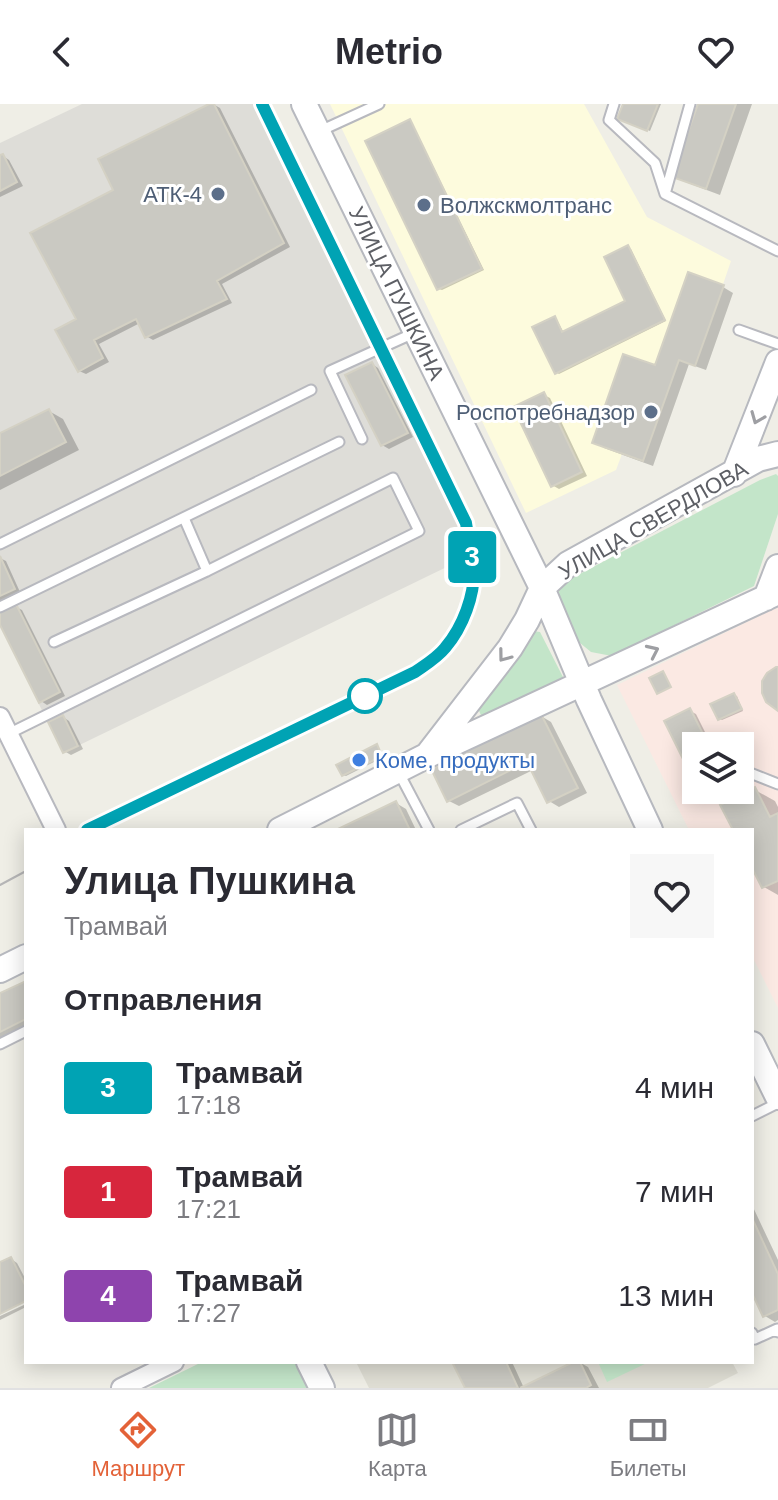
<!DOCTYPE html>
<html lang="ru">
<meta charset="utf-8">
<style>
:root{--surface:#fff;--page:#f7f7f7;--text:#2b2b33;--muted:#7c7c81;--line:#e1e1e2;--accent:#e36238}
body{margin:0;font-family:Arial,sans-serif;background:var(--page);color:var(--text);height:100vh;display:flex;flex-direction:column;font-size:30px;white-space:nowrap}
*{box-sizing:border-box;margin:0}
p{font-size:26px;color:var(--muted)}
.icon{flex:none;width:44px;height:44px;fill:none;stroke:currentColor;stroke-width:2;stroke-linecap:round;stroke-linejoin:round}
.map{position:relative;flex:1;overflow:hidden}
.side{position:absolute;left:24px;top:724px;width:730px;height:536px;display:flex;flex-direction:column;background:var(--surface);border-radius:0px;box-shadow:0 4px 20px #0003}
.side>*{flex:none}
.badge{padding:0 16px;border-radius:6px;font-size:28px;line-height:52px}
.controls{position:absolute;left:682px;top:628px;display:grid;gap:16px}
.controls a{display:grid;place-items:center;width:72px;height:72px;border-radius:0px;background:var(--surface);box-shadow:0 4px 20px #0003;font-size:40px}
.map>.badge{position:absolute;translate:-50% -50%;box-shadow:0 0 0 4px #fff}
h2{padding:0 40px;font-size:30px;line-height:72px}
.round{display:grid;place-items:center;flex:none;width:84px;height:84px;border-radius:0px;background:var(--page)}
.headline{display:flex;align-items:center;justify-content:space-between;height:136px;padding:0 40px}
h1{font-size:38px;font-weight:700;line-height:60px}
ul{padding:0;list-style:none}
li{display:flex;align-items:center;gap:24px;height:104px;padding:0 40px}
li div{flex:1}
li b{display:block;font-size:30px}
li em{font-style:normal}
li .badge{min-width:88px;font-weight:700;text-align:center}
header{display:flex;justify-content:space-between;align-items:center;height:104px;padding:0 40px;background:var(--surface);font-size:36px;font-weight:700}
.menu{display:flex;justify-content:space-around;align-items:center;height:112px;border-top:2px solid var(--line);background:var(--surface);font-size:22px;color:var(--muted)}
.menu a{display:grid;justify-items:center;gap:4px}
.menu .selected{color:var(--accent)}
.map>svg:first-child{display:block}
.commercial{fill:#fdfbdd}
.industrial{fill:#deddd8}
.education{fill:#dfded4}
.medical{fill:#fbe9e3;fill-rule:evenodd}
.green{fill:#c3e5c9}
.shadow{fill:#0003}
.building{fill:#cac9c2;stroke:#d4d1c4;stroke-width:2}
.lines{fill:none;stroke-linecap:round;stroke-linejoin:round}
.lane-casing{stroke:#b8b9bf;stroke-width:13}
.street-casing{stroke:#b8b9bf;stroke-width:22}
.secondary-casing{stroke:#b7b9bf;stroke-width:28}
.lane{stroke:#fff;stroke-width:9}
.street{stroke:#fff;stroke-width:18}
.secondary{stroke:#fff;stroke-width:24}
.tram{stroke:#b6b6b7;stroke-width:2}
.oneway{stroke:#9e9fa3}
.line-casing{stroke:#fff;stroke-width:18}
.line{stroke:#00a3b4;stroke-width:12}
.service-dot{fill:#5c6f8a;stroke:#fff;stroke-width:3}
.stop-dot{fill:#fff;stroke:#00a3b4;stroke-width:4}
.shop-dot{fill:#3f7fe0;stroke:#fff;stroke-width:3}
.labels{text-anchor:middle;stroke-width:6;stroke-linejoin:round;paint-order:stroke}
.service-label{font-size:22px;fill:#4e5e75;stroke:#fff;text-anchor:end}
.street-label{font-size:22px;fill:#5d5f65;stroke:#fff}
.shop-label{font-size:22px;fill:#366cbe;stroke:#fff;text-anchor:start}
</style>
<header><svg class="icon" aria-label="back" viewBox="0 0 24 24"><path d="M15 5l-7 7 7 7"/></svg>Metrio<svg class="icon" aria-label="heart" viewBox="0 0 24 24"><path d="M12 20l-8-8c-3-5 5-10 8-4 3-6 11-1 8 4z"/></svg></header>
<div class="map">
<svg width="778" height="1284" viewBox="0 0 778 1284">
<rect width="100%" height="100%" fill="#efeee6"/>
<!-- commercial -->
<path class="commercial" d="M330,0h254l63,113 84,44 -36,105 -16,-6 -36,101 -21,-7 -6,16 -90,43z"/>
<!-- industrial -->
<path class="industrial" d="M82,0h171l207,423 -3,35 -394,191 -63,-128v-482z"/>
<!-- education -->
<path class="education" d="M356,1258h376l6,11 -30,15h-339z"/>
<!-- medical -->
<path class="medical" d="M778,503v401l-26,-52v-126h-63l-72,-145zM696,642h44v44h-44z"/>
<!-- green -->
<path class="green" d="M776,370l2,2v38l-24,72 -142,70 -21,-4 -17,-14 -13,-26 -2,-21 9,-11 192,-100z
M533,527l7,1 25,49 -82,39 -6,-14z
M202,1258h94l13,26h-160z
M598,1258h51l-42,20z"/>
<!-- shadow -->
<path class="shadow" d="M213,0l7,4 70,139 -68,37 10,19 -79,37 -7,-4 -6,-13 -41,21 10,18 -23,12 -7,-3 -1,-51 37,-129z
M625,0h36l-11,27 -30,-13z
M700,0h52l-32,91 -32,-12 -14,-7z
M410,18l2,1 72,147 -42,20 -3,-1z
M3,52l6,4 14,26 -23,11v-39z
M628,144l3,1 35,72 -107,53 -3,-2 -1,-54 2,2 7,13 64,-31z
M723,183l10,6 -27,77 -17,-6 -36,102 -49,-18 -10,-6z
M372,260l6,4 35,69 -24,12 -7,-4z
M544,291l6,3 37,78 -28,13 -7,-4z
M49,307l14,8 16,31 -79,40v-54z
M0,454l6,3 14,31 -20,10z
M16,503l6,3 43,86 -18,9 -6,-4 -41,-81v-5z
M734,591l3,1 6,15 -21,9 -2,-1z
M690,607l6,3 16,32h-16v18l-3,2 -6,-4z
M541,612l10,6 36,71 -28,14 -10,-6 -16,-31 -74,36 -10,-5z
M63,613l6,4 14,28 -12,6 -7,-4z
M377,643l7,10 -38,19 -3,-1z
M755,686l20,11 3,6v88l-14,-8 -12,-23v-34h-17z
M396,699l10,6 10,21h-75z
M26,879v46l-26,13v-46z
M752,1101l26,55v60l-3,2 -10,-6 -13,-28z
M11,1155l6,4 9,17v19l-26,13v-48z
M26,1200v3l-26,13v-4z
M454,1258h58l12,26 55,-26 9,5 11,21h-132z"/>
<!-- building -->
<path class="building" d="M209,0h5l70,139 -67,38 10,18 -82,39 -9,-19 -42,21 9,18 -25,14 -23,-42 21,-11 -46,-86 83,-43 -15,-31z
M623,0h35l-11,27 -30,-12z
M698,0h38l-30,85 -34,-12z
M410,15l72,150 -45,21 -72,-149z
M3,50l14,28 -17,9v-36z
M628,141l37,75 -110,54 -23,-47 23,-11 7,16 63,-31 -21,-44z
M688,168l36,13 -29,81 -16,-6 -36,101 -51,-18 31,-89 32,11z
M372,258l36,71 -27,13 -36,-71z
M544,288l38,80 -31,15 -38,-80z
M49,305l17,33 -66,34v-43z
M0,452l15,33 -15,7z
M16,500l44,88 -21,11 -39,-78v-13z
M776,563h2v44l-12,-9 -4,-9v-12l5,-8z
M663,567l8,16 -14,7 -8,-16z
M734,589l8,16 -24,11 -8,-16z
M690,604l19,38h-13v12l-11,5 -21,-42z
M541,610l37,74 -31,15 -20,-41 -80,40 -16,-33z
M63,611l15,31 -15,7 -15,-31z
M377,640l5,12 -40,20 -6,-11z
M755,683l15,30 8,-4v68l-16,7 -10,-20v-38h-19l-13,-25z
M396,697l14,29h-74z
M26,877v38l-26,13v-39z
M752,1114l26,56v36l-15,7 -11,-24z
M11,1153l15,30v14l-26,13v-52z
M452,1258h54l12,26h-53z
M573,1258h7l11,23 -5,3h-66z"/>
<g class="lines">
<defs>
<path id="lane" d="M614,0l-5,16 46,43 10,31 25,-90
M320,27l59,-27
M665,90l113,57
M739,226l39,14
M362,335l-32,-68 84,-38
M184,414l23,53
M0,440l311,-154
M0,503l339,-165
M8,630l411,-203 -26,-53 -186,93 -153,71
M740,665l38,15
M399,669l30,57
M461,726l56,-27 14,27
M0,940l26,-13
M752,1012l26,-13
M752,1229l3,6 22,-10 1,3"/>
<path id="street" d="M0,613l56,113
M121,1284l53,-26"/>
<path id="secondary" d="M304,0l238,484 47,112 61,130
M734,370l44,-112
M766,494l12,-31
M429,649l81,-105 17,-28 15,-32 26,-24 190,-105 20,-5
M280,726l148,-75 350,-163
M0,866l26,-13
M752,940l26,53
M309,1258l13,26"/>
</defs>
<!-- lane casing -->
<use href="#lane" class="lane-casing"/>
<!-- street casing -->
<use href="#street" class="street-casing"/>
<!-- secondary casing -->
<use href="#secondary" class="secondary-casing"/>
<!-- lane -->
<use href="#lane" class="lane"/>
<!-- street -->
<use href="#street" class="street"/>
<!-- secondary -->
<use href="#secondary" class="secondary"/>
<!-- tram -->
<path class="tram" d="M87,726l328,-158c10,-7 22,-14 30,-24 18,-21 30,-53 29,-81 -1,-15 -6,-30 -8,-44l-204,-419
M0,781l26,-14"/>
</g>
<!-- one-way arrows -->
<defs><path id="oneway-chevron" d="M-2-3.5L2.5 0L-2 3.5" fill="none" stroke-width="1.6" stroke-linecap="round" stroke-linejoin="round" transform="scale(2)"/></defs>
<g class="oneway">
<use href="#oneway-chevron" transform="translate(757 314) rotate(112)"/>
<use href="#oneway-chevron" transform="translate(653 547) rotate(-25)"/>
<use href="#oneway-chevron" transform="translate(504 552) rotate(127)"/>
</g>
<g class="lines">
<defs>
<path id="line" d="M87,726l328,-158c10,-7 22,-14 30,-24 18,-21 30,-53 29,-81 -1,-15 -6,-30 -8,-44l-204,-419"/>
</defs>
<!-- line casing -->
<use href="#line" class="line-casing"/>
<!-- line -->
<use href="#line" class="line"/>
</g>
<!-- markers -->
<g class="service-dot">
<circle cx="218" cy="90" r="8"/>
<circle cx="424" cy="101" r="8"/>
<circle cx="651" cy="308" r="8"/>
</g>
<circle class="stop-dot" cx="365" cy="592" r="16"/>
<circle class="shop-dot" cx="359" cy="656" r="8"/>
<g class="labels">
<!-- service labels -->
<g class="service-label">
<text x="202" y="98">АТК-4</text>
<text x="440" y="109" text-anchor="start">Волжскмолтранс</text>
<text x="635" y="316">Роспотребнадзор</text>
</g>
<!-- street labels -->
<g class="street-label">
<text transform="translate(397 189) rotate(64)" y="8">УЛИЦА ПУШКИНА</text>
<text transform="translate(653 416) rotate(-30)" y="8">УЛИЦА СВЕРДЛОВА</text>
</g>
<!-- shop labels -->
<g class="shop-label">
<text x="375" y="664">Коме, продукты</text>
</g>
</g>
</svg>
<div class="controls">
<a><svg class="icon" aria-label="layers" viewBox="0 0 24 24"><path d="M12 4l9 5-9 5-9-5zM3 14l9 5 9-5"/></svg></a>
</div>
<b class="badge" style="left:472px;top:453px;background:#00a3b4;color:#fff">3</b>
<section class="side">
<div class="headline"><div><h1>Улица Пушкина</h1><p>Трамвай</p></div><a class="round"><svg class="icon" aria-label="heart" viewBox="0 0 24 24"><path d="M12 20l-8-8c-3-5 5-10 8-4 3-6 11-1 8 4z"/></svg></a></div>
<h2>Отправления</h2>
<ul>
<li><span class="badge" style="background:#00a3b4;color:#fff">3</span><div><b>Трамвай</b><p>17:18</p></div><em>4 мин</em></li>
<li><span class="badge" style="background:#d7263d;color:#fff">1</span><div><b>Трамвай</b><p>17:21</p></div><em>7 мин</em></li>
<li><span class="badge" style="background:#8e44ad;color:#fff">4</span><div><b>Трамвай</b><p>17:27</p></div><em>13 мин</em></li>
</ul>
</section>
</div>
<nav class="menu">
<a class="selected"><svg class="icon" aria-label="directions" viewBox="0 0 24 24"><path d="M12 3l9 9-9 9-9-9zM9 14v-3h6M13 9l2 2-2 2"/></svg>Маршрут</a>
<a><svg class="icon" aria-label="map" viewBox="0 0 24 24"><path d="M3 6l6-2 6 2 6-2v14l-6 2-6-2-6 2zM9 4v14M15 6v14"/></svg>Карта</a>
<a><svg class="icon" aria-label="tickets" viewBox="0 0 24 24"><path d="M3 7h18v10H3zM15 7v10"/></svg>Билеты</a>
</nav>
